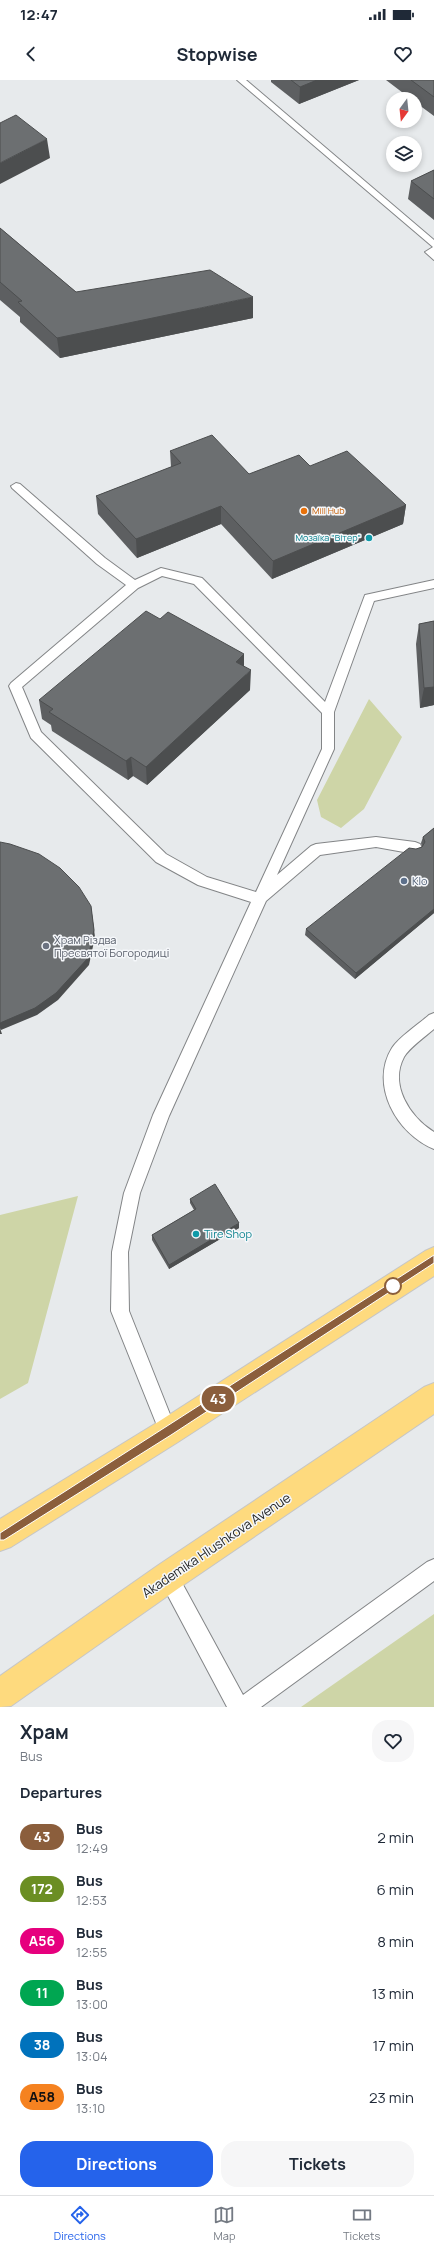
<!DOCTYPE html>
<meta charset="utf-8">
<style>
:root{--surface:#fff;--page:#f6f6f7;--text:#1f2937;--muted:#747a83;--line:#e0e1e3;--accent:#2563eb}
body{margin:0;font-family:Manrope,sans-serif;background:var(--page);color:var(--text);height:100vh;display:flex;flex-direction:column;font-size:15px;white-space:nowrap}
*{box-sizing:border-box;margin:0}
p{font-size:13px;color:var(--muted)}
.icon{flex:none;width:22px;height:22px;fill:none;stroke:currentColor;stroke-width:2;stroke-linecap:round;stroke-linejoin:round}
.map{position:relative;height:1627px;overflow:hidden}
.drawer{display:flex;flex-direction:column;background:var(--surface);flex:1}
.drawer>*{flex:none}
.badge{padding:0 8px;border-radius:13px;font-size:14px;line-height:26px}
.needle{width:26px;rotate:195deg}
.buttons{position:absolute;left:386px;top:12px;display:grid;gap:8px}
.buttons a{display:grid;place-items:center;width:36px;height:36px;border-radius:50%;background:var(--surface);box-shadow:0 2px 6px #0003;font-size:20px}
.map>.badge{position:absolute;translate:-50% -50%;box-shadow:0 0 0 2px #fff}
h2{padding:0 20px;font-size:15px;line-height:36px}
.round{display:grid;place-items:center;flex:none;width:42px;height:42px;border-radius:16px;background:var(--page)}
.overview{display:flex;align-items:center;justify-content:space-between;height:68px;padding:0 20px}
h1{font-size:19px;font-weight:700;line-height:30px}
.cta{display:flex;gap:8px;margin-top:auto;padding:8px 20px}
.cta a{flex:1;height:46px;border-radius:16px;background:var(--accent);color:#fff;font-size:16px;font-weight:700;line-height:46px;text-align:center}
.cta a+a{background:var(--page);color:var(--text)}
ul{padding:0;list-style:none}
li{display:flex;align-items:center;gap:12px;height:52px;padding:0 20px}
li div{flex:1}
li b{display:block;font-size:15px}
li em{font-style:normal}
li .badge{min-width:44px;font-weight:700;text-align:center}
.status{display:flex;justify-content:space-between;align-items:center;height:28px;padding:0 20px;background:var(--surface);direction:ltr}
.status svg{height:11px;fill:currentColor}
header{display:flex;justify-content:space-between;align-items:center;height:52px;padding:0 20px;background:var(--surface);font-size:18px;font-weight:700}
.menu{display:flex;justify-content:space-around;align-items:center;height:56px;border-top:1px solid var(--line);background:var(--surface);font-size:11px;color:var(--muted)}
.menu a{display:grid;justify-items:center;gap:2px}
.menu .current{color:var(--accent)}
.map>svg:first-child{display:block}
.green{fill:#ced5a7}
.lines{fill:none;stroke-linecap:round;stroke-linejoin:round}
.service-casing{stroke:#838587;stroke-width:2}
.trunk-casing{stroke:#c6c6c6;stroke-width:2}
.service{fill:#fff;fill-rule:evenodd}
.trunk{fill:#feda7e;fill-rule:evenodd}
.wall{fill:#5d5f61}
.shaded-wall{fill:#4c4e4f}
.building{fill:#6c6f71;stroke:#4c4e4f}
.line{fill:#8b5e3c;stroke:#fff}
.food-dot{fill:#e8710a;stroke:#f5f7fa;stroke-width:1.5}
.culture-dot{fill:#0f9aa8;stroke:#f5f7fa;stroke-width:1.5}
.service-dot{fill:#5c6f8a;stroke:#f5f7fa;stroke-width:1.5}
.worship-dot{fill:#6b7280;stroke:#f5f7fa;stroke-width:1.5}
.stop-dot{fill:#fff;stroke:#8b5e3c;stroke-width:2}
.labels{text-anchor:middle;stroke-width:3;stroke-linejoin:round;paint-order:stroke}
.far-food-label{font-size:9px;fill:#c56008;stroke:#f5f7fa;text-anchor:start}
.far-culture-label{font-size:9px;fill:#0d838f;stroke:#f5f7fa;text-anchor:end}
.service-label{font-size:11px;fill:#4e5e75;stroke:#f5f7fa;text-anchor:start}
.worship-label{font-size:11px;fill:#5b616d;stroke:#f5f7fa;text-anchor:start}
.culture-label{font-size:11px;fill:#0d838f;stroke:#f5f7fa;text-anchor:start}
.near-street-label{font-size:13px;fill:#242525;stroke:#f5f7fa}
</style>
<div class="status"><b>12:47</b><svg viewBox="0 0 49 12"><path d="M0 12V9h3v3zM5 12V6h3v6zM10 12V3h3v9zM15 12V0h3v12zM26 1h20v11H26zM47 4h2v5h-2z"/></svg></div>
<header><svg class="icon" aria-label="back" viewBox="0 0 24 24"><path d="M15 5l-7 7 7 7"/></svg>Stopwise<svg class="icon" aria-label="heart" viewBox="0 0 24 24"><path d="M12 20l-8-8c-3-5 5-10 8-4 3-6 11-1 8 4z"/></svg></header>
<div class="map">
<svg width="434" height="1627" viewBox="0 0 434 1627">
<rect width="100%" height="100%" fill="#e7eaec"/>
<!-- green -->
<path class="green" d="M369,619l33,38 -38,72 -23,19 -20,-11 -4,-17z
M78,1116l-50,187 -28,16v-184z
M434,1534v93h-133z"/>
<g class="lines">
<defs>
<path id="service" d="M237,0h9l188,160v20l-9,-8 8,-5z
M16,403l4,1 85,74 30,22 26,-12 41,10 123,124 40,-107 69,-15v8l-60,13 -40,111v37l-57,126 34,-29 5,-2 60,-7 39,5 5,2 2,4 -2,4 -5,2 -39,-7 -56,8 -54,46 -97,215 -29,77 -12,59 1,59 48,121 -3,6 -6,3 -6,-3 -51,-127 1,-59 12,-59 29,-78 98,-213 -53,-17 -42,-23 -125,-124 -22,-52 2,-3 115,-98 -29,-21 -85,-76 -1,-2zM162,496l32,8 128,129v36l-66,143 -49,-15 -41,-23 -125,-122 -19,-45 116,-99z
M434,933v16c-8,7 -25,19 -30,28 -15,28 6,60 30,75v17c-37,-15 -65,-64 -42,-101 7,-11 27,-24 37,-33z
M434,1479v22l-173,126h-34l-69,-130 3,-7 7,-3 7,3 68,125 184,-133z"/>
<path id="trunk" d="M434,1167v29l-256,166 -167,105 -11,4v-32l158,-97 267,-171z
M434,1303v31l-255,174 -168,118 -11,1v-31l157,-110 267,-179z"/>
</defs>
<!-- service casing -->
<use href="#service" class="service-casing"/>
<!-- trunk casing -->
<use href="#trunk" class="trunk-casing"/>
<!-- service -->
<use href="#service" class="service"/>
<!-- trunk -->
<use href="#trunk" class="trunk"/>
</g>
<!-- wall -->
<path class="wall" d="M271,0h88l-60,24 -28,-22z
M386,0h48v36l-19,-14v-3h-4z
M434,90v50l-26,-21 3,-18z
M0,148l76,64 177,26 -193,40 -40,-36v-5l-20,-17z
M170,371l79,23 61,-8 96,39 -3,19 -131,55 -51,-55 -84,34 -39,-44 -2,-18 75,-29z
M434,541v84l-14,3 -4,-64 3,-20z
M244,586l6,24 -103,95 -14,-9 -5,4 -76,-49 -1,-6 -9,-6 -3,-19z
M434,748v85l-79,66 -50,-44 1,-6 110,-80 6,-2 -1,-4 2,-6z
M190,1119l49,29 -70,41 -17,-29v-5l42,-25 -4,-7z"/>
<!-- shaded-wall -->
<path class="shaded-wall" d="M317,0h42l-60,24 1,-17z
M47,59l3,19 -50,26v-21z
M253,217v21l-193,40 -3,-20z
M406,425l-3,19 -131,55 1,-18z
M221,426v18l-84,34 -1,-19z
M244,574v20l-8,-12z
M251,590l-1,20 -103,95 -1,-18z
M434,607v18l-14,3 4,-20z
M131,677l2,19 -5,4 -2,-19z
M91,826l4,31 -6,28 -31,35 -21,15 -36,15 -1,-2v-5z
M434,829v4l-79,66 1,-6z
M0,948l2,6h-2z
M239,1143v5l-70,41v-4z"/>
<!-- building -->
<path class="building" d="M291,0h26l-17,7z
M411,0h23v17z
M16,35l31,24 -47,24v-40z
M434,90v29l-23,-18z
M0,148l76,64 134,-22 43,27 -196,41 -39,-36 4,-1 -22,-19z
M212,355l37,39 50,-19 11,11 37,-15 59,54 -133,56 -52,-55 -85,33 -40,-43 85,-33 -11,-12z
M146,531l14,8 8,-7 76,42 -8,8 15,8 -105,97 -15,-10 -5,4 -77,-49 4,-3 -14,-9z
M434,541v66l-10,1 -5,-64z
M434,748v81l-78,64 -50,-44 103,-81 7,1 6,-2 3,-5 -2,-5z
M0,762l10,2 29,10 21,14 19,19 12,19 3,24 -6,28 -32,35 -21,15 -35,15z
M215,1104l24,39 -70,42 -17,-30 44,-26 -6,-10z"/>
<!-- line -->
<path class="line" d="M434,1175v8l-263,172 -167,105h-4v-7l164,-105z"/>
<!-- markers -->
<circle class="food-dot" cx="304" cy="431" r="4"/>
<g class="culture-dot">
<circle cx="369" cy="458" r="4"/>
<circle cx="196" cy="1154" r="4"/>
</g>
<circle class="service-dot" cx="404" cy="801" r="4"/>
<circle class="worship-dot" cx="46" cy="866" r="4"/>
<circle class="stop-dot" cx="393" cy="1206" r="8"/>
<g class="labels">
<!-- far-food labels -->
<g class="far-food-label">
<text x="312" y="434">Mill Hub</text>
</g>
<!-- far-culture labels -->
<g class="far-culture-label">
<text x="361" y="461">Мозаїка "Вітер"</text>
</g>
<!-- service labels -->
<g class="service-label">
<text x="412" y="805">Klo</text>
</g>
<!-- worship labels -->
<g class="worship-label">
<text x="54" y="864">Храм Різдва<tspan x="54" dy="13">Пресвятої Богородиці</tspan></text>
</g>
<!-- culture labels -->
<g class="culture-label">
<text x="204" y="1158">Tire Shop</text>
</g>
<!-- near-street labels -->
<g class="near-street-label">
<text transform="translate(216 1465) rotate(-34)" y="5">Akademika Hlushkova Avenue</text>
</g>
</g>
</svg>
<div class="buttons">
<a><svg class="needle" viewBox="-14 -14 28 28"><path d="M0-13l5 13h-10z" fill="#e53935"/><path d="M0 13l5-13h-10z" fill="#747a83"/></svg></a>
<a><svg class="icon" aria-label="layers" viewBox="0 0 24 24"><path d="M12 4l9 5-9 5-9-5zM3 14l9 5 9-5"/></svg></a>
</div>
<b class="badge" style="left:218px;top:1319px;background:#8b5e3c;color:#fff">43</b>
</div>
<section class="drawer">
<div class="overview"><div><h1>Храм</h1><p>Bus</p></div><a class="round"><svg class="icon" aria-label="heart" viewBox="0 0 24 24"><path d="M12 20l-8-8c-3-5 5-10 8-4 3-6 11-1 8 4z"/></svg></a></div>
<h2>Departures</h2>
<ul>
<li><span class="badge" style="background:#8b5e3c;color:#fff">43</span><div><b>Bus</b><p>12:49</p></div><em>2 min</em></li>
<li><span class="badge" style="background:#6b8e23;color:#fff">172</span><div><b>Bus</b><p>12:53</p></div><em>6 min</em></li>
<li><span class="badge" style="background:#e6007e;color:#fff">A56</span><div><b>Bus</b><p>12:55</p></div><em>8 min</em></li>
<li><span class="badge" style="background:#00a651;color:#fff">11</span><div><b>Bus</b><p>13:00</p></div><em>13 min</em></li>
<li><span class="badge" style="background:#0072bc;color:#fff">38</span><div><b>Bus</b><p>13:04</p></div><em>17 min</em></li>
<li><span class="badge" style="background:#f58220;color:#111">А58</span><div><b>Bus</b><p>13:10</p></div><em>23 min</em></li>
</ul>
<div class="cta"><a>Directions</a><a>Tickets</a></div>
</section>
<nav class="menu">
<a class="current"><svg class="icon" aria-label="directions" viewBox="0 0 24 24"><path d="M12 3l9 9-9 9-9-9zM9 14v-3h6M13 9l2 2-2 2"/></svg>Directions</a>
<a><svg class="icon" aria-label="map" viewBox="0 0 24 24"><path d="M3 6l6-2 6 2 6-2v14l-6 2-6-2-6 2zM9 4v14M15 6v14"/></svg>Map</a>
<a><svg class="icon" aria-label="tickets" viewBox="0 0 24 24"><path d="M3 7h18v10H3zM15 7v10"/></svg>Tickets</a>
</nav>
